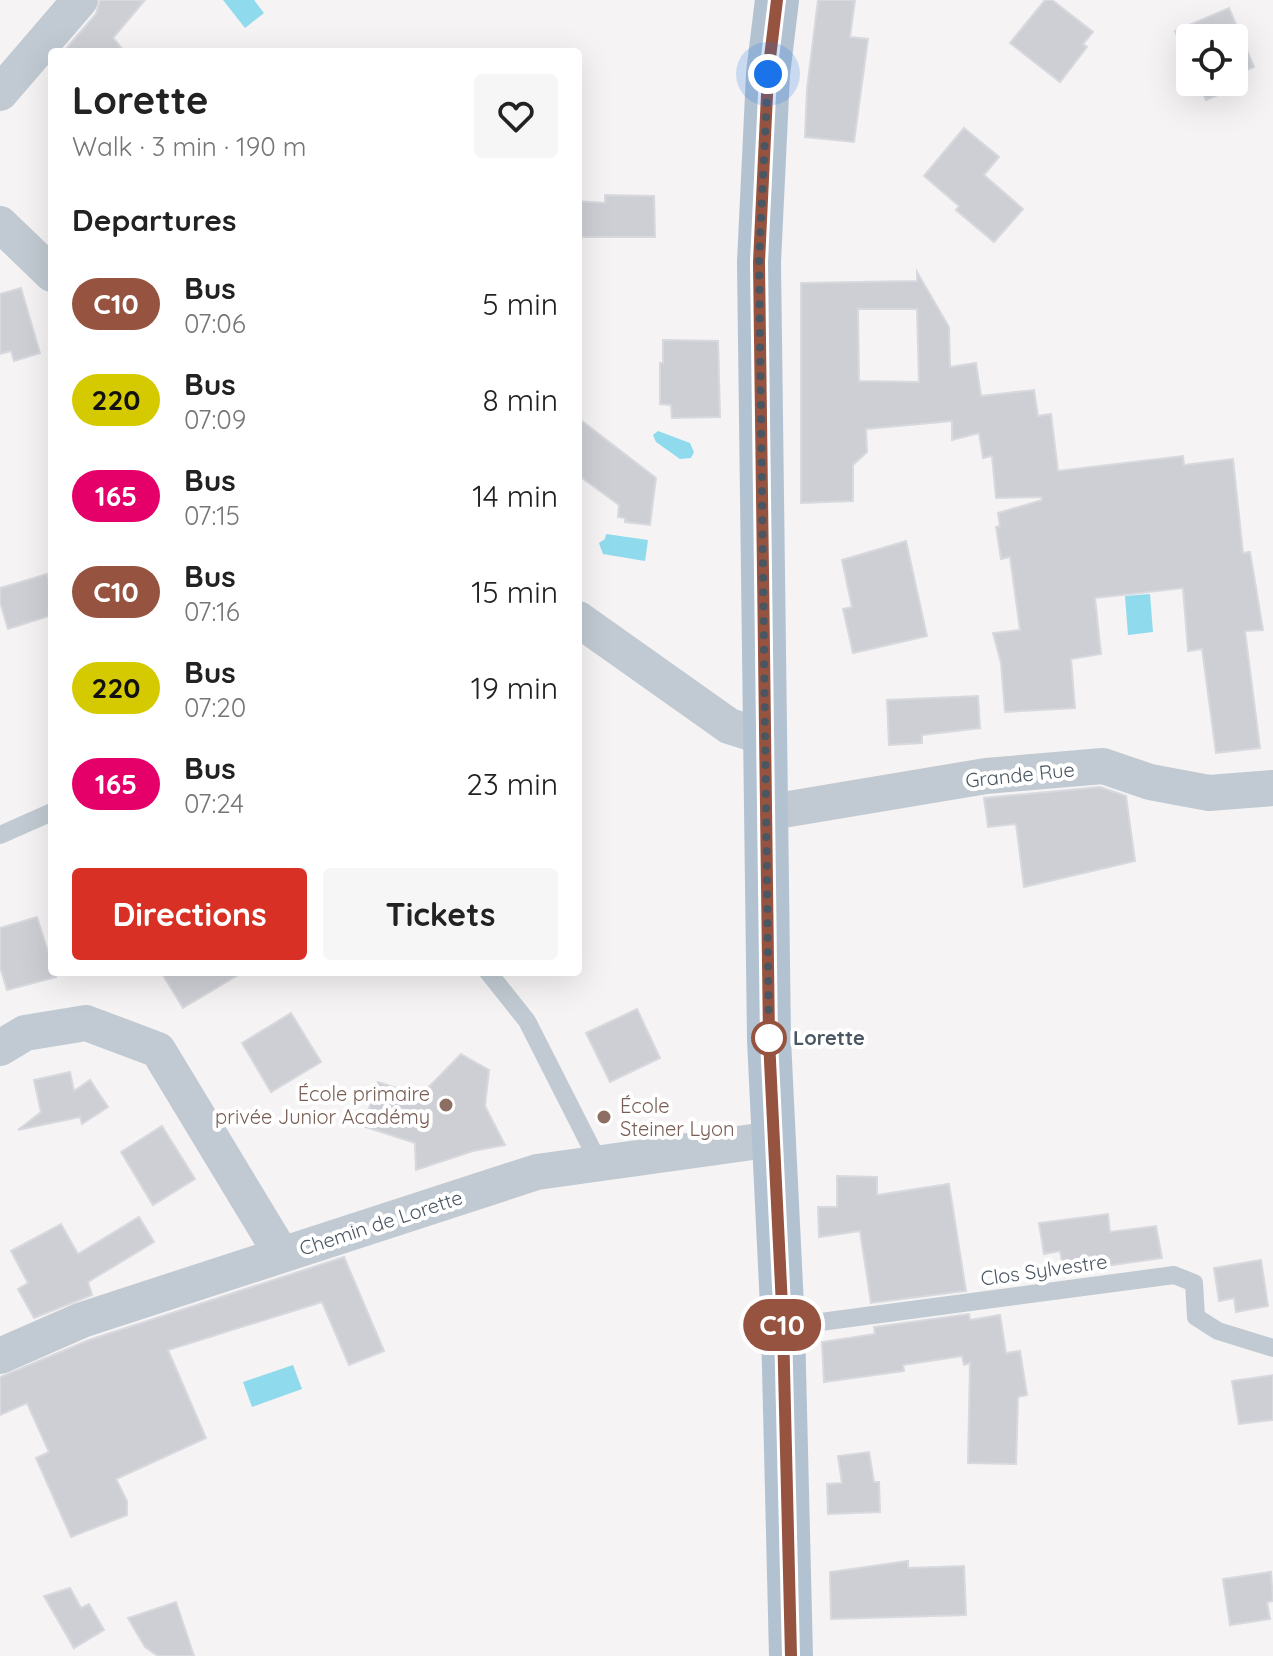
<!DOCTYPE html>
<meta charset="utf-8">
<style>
:root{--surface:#fff;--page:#f6f6f6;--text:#222;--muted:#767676;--accent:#d93025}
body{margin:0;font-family:Quicksand,sans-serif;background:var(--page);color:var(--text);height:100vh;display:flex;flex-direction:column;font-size:30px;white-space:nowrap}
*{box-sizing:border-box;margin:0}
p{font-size:26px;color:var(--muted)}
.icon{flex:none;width:44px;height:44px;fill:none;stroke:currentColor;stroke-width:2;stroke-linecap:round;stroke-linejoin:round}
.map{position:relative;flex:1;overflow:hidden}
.drawer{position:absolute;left:48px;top:48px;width:534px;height:928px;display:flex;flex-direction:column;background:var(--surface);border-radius:8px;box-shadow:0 8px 32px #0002}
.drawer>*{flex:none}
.badge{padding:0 16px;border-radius:26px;font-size:28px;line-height:52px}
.tools{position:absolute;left:1176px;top:24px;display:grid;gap:16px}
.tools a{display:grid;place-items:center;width:72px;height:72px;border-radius:8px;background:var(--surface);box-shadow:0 8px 32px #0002;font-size:40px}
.you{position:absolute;width:40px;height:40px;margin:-20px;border:6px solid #fff;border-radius:50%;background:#1a73e8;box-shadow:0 0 0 12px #1a73e833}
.map>.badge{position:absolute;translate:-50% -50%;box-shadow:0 0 0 4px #fff}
h2{padding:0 24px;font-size:30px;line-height:72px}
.round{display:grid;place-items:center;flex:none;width:84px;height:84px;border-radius:8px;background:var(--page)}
.summary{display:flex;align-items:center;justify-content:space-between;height:136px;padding:0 24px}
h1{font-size:38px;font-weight:700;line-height:60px}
.action{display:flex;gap:16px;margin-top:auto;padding:16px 24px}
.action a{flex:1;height:92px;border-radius:8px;background:var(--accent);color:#fff;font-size:32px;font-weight:700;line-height:92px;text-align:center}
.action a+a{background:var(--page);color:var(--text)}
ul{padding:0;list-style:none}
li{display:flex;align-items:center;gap:24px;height:96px;padding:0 24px}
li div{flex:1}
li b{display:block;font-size:30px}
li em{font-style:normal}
li .badge{min-width:88px;font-weight:700;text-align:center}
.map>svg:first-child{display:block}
.water{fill:#90daee}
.building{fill:#cdcfd5;stroke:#d7d9de;stroke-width:2;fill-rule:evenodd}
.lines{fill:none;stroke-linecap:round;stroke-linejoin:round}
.service{stroke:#c1cad2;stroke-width:18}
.minor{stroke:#c1cad2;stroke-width:36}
.primary{stroke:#b3c2d1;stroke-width:44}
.line-casing{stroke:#fff;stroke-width:18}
.line{stroke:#965340;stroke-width:12}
.walk{stroke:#4a5661;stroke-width:8;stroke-dasharray:0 14.4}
.stop-dot{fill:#fff;stroke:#965340;stroke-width:4}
.education-dot{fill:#8d6e63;stroke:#fff;stroke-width:3}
.labels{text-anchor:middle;stroke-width:8;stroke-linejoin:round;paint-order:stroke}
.street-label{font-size:20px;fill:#4a5661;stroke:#fff}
.stop-label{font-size:20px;font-weight:bold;fill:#4a5661;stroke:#fff;text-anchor:start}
.education-label{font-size:20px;fill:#785e54;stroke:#fff;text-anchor:end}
</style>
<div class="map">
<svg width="1273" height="1656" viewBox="0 0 1273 1656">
<rect width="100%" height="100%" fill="#f5f3f3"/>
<!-- water -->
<path class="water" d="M223,0h31l10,13 -19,15z
M658,431l32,12 4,9 -3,6 -11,1 -24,-17 -3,-7z
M606,534l42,6 -3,21 -42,-7 -4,-11 6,-4z
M1150,594l3,38 -25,3 -3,-39z
M293,1365l9,24 -50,18 -9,-25z"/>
<!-- building -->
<path class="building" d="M100,0h45l-32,38 12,14h-62l33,-38z
M818,0h37l-5,37 18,2 -14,103 -49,-5 2,-48z
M1045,0h7l41,32 -10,12 4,3 -27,35 -50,-39z
M1229,8l25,59 -15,6 5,11 -38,16 -8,-18h36v-44h-44v26l-15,-33z
M964,128l35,29 -15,18 39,34 -29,33 -38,-32 3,-4 -35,-30z
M605,195l49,1 1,41h-77v-36l27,2z
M917,272l32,55 1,40 26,-4 5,33 53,-6 4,26 13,-2 7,57 125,-15 1,9 49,-6 10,94 7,-1 13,78 -18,1 15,117 -44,5 -14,-104 -14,2 -5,-63 -88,10 6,56 -30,5 4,49 -70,4 -4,-49 -8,-30 27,-3 -10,-73 -9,2 -5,-32 4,-1 -2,-13 44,-13 -1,-3 -45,1 -4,-42 -9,2 -4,-25 -27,7v-19l-86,8 1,23 -14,13v36l-52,2v-220l116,-2zM858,309h59l2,73 -60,-1z
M21,288l19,65 -26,8 -3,-10 -11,3v-60z
M663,340l55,1 2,76 -48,1 -1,-13 -11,-1v-41h3z
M578,418l78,60 -6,47 -25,-3v-4l-7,-1 1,-12 -41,-30z
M906,541l21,95 -74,17 -10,-44 9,-2 -10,-47z
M47,574l5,16v25l-44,14 -8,-27v-14z
M978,696l2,32 -58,7v8l-33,2 -2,-45z
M1100,787l26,9 9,65 -111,26 -8,-63 -28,3 -4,-29z
M37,917l19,60 -49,13 -7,-23v-39z
M161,972h82l-60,36z
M637,1009l23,49 -50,24 -24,-49z
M291,1013l30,49 -50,30 -29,-49z
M461,1054l28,16 -4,36 20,39 -32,6 -57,19 -1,-27 -52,-17 15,-44 42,14z
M70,1072l4,19 16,-11 18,27 -26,17 -2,-7 -62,13 23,-18 -7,-32z
M162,1126l33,53 -42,26 -32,-53z
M837,1176l40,1v18l72,-11 17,107 -95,12 -11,-72 -41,6 -1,-30h19z
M1108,1214l2,18 46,-6 6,32 -98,14 -4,-21 -16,3 -5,-31z
M139,1217l15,25 -66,40 4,13 -58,23 -16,-29 10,-6 -17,-32 50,-27 17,30z
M344,1257l40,94 -35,14 -27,-63 -154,48 38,88 -90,41 11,22v14l-56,22 -35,-79 13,-6 -22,-49 -27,12v-38l89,-37z
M1261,1260l7,46 -32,6 -2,-14 -15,3 -5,-33z
M969,1314l1,6 30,-5 6,38 14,-2 7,44 -9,2 -2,67 -48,-1 2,-100 -6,2 -2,-9 -59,9 1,6 -80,11 -2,-40 53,-8 -1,-7z
M1273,1375v45l-34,4 -7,-43z
M869,1452l5,30h5l1,30 -52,2 -1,-30 15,-1 -4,-27z
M908,1561v7l56,-2 2,49 -135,4 -1,-47z
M1271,1572l2,29 -6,1 3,17 -40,6 -7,-46z
M70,1588l11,20 8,-4 15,26 -30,18 -30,-52z
M176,1602l18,54h-36l-13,-9 -17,-29z"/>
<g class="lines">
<!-- service -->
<path class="service" d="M0,835l52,-23
M488,972l39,49 72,142
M783,1327l391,-52 20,8 2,34 22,14 55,17"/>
<!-- minor -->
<path class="minor" d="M0,93l80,-93
M0,224l52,50
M578,619l151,107 35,11
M765,813l221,-37 117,-10 47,16 59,11 64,-5
M0,1048l25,-15 61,-10 72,27 124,205
M0,1356l82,-36 455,-148 237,-33"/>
<!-- primary -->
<path class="primary" d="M777,0l-9,74 -9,188 10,778 14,287 8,329"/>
</g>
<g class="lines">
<defs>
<path id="line" d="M777,0l-9,74 -9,188 10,778 14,287 8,329"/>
</defs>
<!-- line casing -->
<use href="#line" class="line-casing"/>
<!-- line -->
<use href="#line" class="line"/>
<!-- walk -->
<path class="walk" d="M768,74l-9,188 10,776"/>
</g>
<!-- markers -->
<circle class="stop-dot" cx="769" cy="1038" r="16"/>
<g class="education-dot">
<circle cx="446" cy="1105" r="8"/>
<circle cx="604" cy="1117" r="8"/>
</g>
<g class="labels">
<!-- street labels -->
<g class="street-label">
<text transform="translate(1020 775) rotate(-6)" y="7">Grande Rue</text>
<text transform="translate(381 1223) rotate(-18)" y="7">Chemin de Lorette</text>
<text transform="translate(1044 1270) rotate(-8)" y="7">Clos Sylvestre</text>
</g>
<!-- stop labels -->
<g class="stop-label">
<text x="793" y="1045">Lorette</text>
</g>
<!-- education labels -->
<g class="education-label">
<text x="430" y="1101">École primaire<tspan x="430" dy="23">privée Junior Académy</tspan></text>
<text x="620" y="1113" text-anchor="start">École<tspan x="620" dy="23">Steiner Lyon</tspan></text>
</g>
</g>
</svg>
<div class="tools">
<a><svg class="icon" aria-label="locate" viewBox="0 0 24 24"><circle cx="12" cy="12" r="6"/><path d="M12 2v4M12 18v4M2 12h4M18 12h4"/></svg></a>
</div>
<div class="you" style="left:768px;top:74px"></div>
<b class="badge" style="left:782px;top:1325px;background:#965340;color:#fff">C10</b>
<section class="drawer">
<div class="summary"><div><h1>Lorette</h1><p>Walk · 3 min · 190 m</p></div><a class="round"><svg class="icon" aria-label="heart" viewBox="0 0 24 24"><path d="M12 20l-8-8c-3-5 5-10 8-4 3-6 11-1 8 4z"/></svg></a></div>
<h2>Departures</h2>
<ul>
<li><span class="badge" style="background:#965340;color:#fff">C10</span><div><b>Bus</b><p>07:06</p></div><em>5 min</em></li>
<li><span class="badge" style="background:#d5c900;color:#111">220</span><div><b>Bus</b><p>07:09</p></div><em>8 min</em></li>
<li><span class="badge" style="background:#e50069;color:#fff">165</span><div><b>Bus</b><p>07:15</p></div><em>14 min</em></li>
<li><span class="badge" style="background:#965340;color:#fff">C10</span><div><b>Bus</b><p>07:16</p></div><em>15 min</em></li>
<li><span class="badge" style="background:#d5c900;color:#111">220</span><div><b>Bus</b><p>07:20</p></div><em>19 min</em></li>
<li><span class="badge" style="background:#e50069;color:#fff">165</span><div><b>Bus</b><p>07:24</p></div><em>23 min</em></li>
</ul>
<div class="action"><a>Directions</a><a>Tickets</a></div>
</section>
</div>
